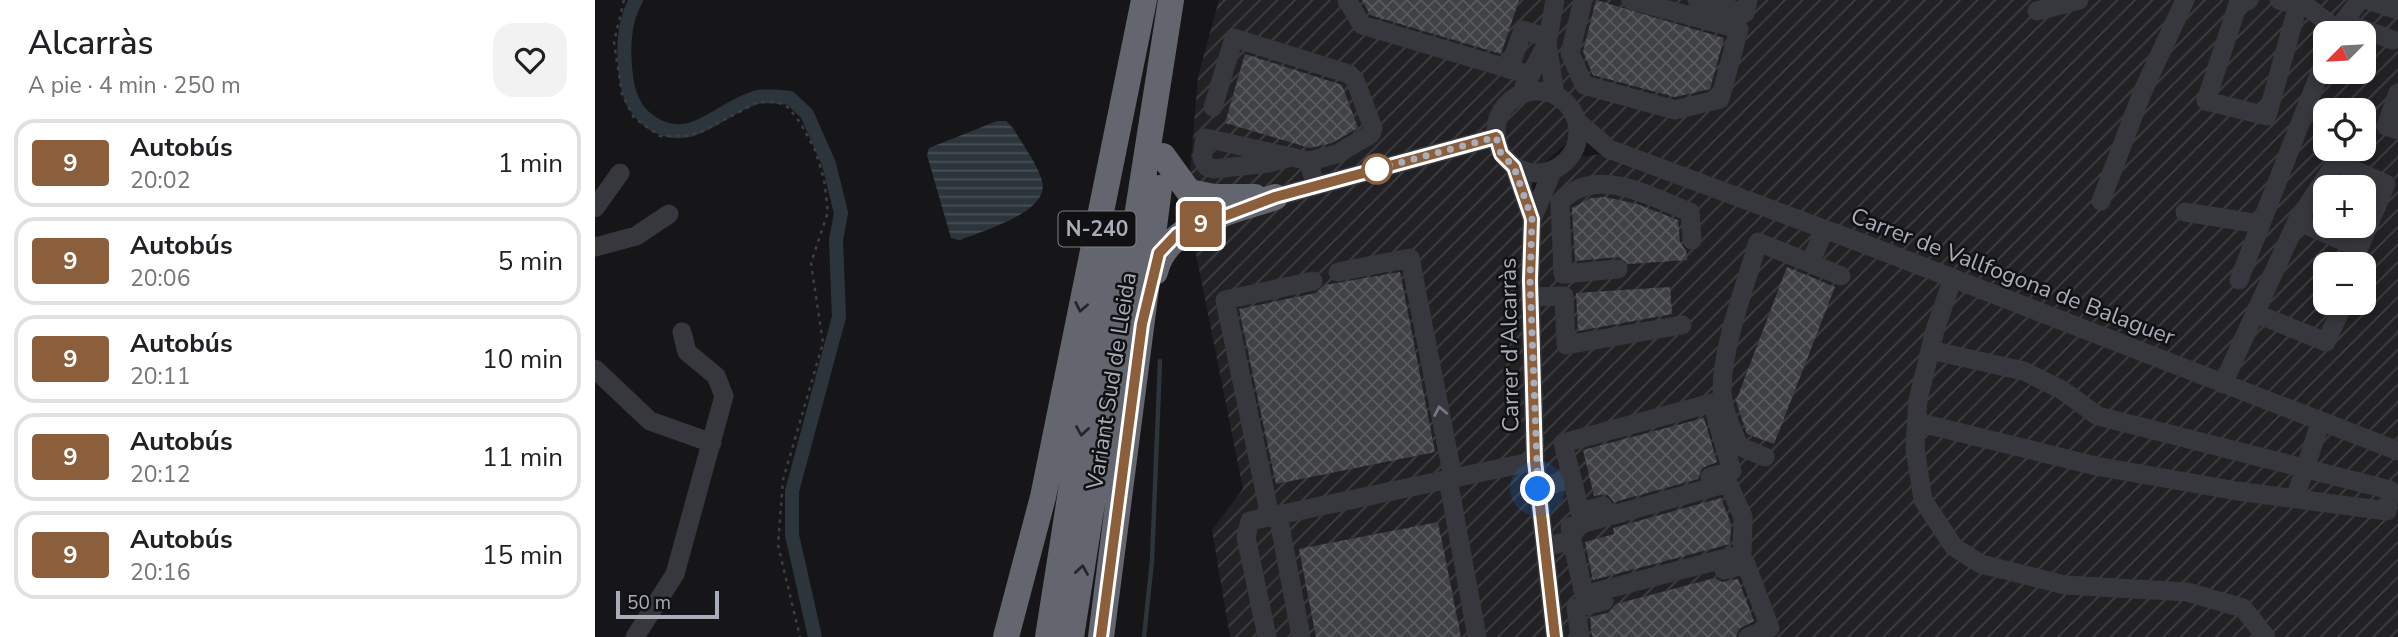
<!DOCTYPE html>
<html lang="es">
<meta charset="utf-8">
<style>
:root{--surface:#fff;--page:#f2f2f2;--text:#202124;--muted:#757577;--line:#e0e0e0}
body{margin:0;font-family:"Nunito Sans",sans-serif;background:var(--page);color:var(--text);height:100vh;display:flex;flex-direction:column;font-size:26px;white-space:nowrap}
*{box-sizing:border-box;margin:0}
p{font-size:23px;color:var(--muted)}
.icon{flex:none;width:38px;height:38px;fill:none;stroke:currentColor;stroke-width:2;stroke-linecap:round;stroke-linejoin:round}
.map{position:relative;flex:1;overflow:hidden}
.panel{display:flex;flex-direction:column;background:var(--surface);width:595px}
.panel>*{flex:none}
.badge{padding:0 14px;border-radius:5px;font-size:24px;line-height:46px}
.needle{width:46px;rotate:246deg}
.controls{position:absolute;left:1718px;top:21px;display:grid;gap:14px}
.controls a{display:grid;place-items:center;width:63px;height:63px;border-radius:14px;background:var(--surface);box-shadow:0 4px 10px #0003;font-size:35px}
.scale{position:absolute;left:21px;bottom:18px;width:103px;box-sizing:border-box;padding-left:7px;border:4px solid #a8adb8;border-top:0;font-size:19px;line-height:24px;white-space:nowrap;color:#a8adb8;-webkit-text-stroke:5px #111113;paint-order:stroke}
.you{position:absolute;width:35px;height:35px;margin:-18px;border:5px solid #fff;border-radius:50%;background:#1a73e8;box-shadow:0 0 0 10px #1a73e833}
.map>.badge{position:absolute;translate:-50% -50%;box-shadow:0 0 0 4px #fff}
.round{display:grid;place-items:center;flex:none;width:74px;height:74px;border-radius:21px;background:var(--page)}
.overview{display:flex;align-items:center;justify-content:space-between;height:119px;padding:0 28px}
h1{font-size:33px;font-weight:600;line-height:52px}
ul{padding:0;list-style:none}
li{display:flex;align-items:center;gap:21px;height:88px;margin:0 14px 10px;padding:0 14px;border:4px solid var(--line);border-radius:21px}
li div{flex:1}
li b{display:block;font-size:26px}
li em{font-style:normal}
li .badge{min-width:77px;font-weight:700;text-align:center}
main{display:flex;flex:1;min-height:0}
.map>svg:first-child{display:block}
.industrial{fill:url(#industrial-furrows);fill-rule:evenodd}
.water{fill:url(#water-rules)}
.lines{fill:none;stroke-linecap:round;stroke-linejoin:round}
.stream{stroke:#2c353c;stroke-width:4.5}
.canal{stroke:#2c353c;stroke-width:14}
.building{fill:url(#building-cross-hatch)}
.path{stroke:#3d3f44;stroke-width:2.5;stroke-dasharray:3.5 5;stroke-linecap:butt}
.minor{stroke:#37383d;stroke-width:19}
.highway{stroke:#63666e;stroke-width:26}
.oneway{stroke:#26262a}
.oneway2{stroke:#757881}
.line-casing{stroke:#fff;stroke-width:16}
.line{stroke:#8b5e3c;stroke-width:10}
.walk{stroke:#a8adb8;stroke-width:7;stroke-dasharray:0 12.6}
.stop-dot{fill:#fff;stroke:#8b5e3c;stroke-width:3.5}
.labels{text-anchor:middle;stroke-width:5;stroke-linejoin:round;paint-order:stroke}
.shield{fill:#111113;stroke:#7b7e86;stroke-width:2}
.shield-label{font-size:21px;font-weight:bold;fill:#a8adb8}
.street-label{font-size:23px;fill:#a8adb8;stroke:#111113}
</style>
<main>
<section class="panel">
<div class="overview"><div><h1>Alcarràs</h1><p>A pie · 4 min · 250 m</p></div><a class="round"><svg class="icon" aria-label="heart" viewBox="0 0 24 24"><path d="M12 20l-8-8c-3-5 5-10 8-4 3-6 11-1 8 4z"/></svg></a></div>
<ul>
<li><span class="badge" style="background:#8b5e3c;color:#fff">9</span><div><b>Autobús</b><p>20:02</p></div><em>1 min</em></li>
<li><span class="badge" style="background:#8b5e3c;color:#fff">9</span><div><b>Autobús</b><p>20:06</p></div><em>5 min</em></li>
<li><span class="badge" style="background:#8b5e3c;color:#fff">9</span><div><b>Autobús</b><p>20:11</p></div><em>10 min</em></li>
<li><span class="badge" style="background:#8b5e3c;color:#fff">9</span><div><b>Autobús</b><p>20:12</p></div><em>11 min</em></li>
<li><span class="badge" style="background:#8b5e3c;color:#fff">9</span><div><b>Autobús</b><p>20:16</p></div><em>15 min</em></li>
</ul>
</section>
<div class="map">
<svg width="1803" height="637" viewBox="0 0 1803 637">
<defs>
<pattern id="industrial-furrows" width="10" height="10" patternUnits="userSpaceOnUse" patternTransform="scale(1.75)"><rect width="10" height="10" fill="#222225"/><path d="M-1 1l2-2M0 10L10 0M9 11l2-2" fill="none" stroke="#3f3f43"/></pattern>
<pattern id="water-rules" width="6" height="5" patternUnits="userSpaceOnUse" patternTransform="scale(1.75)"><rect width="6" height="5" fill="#2c353c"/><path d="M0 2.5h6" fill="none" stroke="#485056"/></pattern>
<pattern id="building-cross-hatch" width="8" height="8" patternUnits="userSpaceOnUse" patternTransform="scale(1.75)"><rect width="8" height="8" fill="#404145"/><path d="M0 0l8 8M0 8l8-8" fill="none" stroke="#595a5e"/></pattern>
</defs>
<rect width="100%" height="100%" fill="#161618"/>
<!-- industrial -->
<path class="industrial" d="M624,0h1179v637h-1168l-18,-107 31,-41 -56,-280 11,-133zM1731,33h38v39h-38zM1731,110h38v39h-38zM984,132l30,21 -39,5 -22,23 -16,57v-64zM1731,187h38v39h-38zM1731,264h38v39h-38z"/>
<!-- water -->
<path class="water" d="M402,121h9l7,7c9,16 24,35 29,53 9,31 -60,50 -82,59l-9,-2 -24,-83 2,-7z"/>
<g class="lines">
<!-- stream -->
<path class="stream" d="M549,637l8,-76 8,-200"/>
<!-- canal -->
<path class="canal" d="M41,0c-14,24 -13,57 -9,83 3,16 11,31 25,40 40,26 67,-16 106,-26 10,-2 22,0 32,1l17,16 22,50 12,49 -5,27 3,77 -47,174v44l23,102"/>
</g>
<!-- building -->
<path class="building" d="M767,0h-1h158l-18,54 -131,-39z
M1001,0l128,38 -14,51 -35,8 -82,-22 -10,-23z
M650,54l97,31 16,43 -26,15 -22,5 -85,-25z
M1010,197l32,7 41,16 2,22 6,9 1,9 -58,4 -11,-7 -43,4 -3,-53 19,-10z
M1192,267l48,20 -61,157 -27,-10 -11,-33z
M805,272l35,180 -159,32 -37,-175 77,-16 9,-8z
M1075,287l2,27 -94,17 -2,-38z
M1109,418l13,44 -15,6 -4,11 -84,23 -7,-8 -13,2 -11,-46z
M1126,498l10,26 -1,20 -137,36 -8,-38 29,-8 -1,-6z
M843,522l23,115h-145l-17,-88z
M1120,578l7,4 16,-3 16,42 -15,8 -3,8h-144l-2,-20 18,-4 8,-9z"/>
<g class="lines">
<!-- path -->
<path class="path" d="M29,0l-10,42 8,52 12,24 26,18h25l16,-4 57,-30h19l12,6 12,16 14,26 9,29 4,33 -17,51 12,80 -40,137 -5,65 22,92"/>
<!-- minor -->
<path class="minor" d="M752,0l15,25 168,50
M988,0l-13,53 14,32
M1102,0l48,13 3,-13
M1654,0l-11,4 -32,97 61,15 31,-111
M1684,0l30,8 28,22 -2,3
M1773,0l30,10
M1442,11l42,-11
M1748,22l50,18
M1742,30l23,-30
M952,43l8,51
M914,69l14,-39 25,8
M989,85l91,25 45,-11 19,-70 -108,-29
M929,87l23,-44 8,-43
M901 132a41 41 0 1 1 82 0a41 41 0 1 1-82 0Z
M1803,93l-12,33 12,4
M618,107l21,-69 115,36 6,6 18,48 -2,6 -34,20 -28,7 6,25
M982,121l32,28 271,101 518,201
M696,157l-22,6 -55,6 -7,-2 -5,-9 3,-20 104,23
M919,167l18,52
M957,172l-20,47 -2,61 5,181 20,176
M680,197l221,-60
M1506,201l41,-108 43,-93
M0,208l25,-35
M1590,212l75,12
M0,247l41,-11 33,-22
M1215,263l31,13
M1023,269l-55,5 -3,-71c33,-40 91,-6 130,9l2,28
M743,272l72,-14 43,220
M1358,278l-18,52 -17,70 -3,48 8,52 31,47 27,17 84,21 122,7 56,16 23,29
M1644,280l87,-223
M936,297l33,-1 2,49 116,-20
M1660,313l71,29 18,-39
M0,369l55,52 62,22
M1628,384l74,-163 39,-59 50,22 -27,64 -62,-27
M1322,422l179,44 141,25 150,20 3,-21 -292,-74 -36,-26 -38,-19 -94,-21
M1170,457l-26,-11c-7,-17 -17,-37 -17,-57 1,-46 23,-102 36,-147l52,21 15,-34
M977,478l-9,-35 149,-40 20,68 -22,6
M853,479l29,158
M943,489l34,-11 8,34 23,-6
M1700,498l26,-77
M683,515l23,122
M675,516l-45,-216 88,-19
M950,547l27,-7 12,55 158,-41 1,-37 -15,-34 -158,44 2,13
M1129,570l22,-6 24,64 -22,9
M40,637l40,-63 49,-178 -8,-20 -29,-24 -5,-20
M672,637l-21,-100 4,-16 285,-60
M985,637l-4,-29 28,-7"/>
<!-- highway -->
<path class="highway" d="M568,156l26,36 25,5h41
M560,272c12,-50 77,-60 120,-75
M411,637l37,-140 101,-497
M453,637l62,-393
M476,637l100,-637
M506,637l58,-449"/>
</g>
<!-- one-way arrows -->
<defs><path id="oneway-chevron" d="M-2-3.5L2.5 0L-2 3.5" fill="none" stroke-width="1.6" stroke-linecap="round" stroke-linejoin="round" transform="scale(1.75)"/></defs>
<g class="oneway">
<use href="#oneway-chevron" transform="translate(486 307) rotate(101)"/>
<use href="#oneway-chevron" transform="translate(487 431) rotate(99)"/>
<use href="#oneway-chevron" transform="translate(487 570) rotate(-81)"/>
</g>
<use class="oneway2" href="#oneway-chevron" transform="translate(845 411) rotate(-101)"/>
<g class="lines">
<defs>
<path id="line" d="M506,637l41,-313 17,-71 18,-19 98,-37 221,-60 5,17 13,13 18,52 -2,61 5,181 20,176"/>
</defs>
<!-- line casing -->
<use href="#line" class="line-casing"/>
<!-- line -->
<use href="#line" class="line"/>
<!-- walk -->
<path class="walk" d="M782,169l-12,3 131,-35 5,17 13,13 18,52 -2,61 8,209"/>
</g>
<!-- markers -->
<circle class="stop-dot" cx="782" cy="169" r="14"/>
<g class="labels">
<!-- shield labels -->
<rect class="shield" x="463.5" y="211.5" width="77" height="35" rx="5"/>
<g class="shield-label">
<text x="502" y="236">N-240</text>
</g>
<!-- street labels -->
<g class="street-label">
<text transform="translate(1418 276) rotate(21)" y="8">Carrer de Vallfogona de Balaguer</text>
<text transform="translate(914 345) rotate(-91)" y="8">Carrer d'Alcarràs</text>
<text transform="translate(516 381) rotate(-81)" y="8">Variant Sud de Lleida</text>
</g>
</g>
</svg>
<div class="controls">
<a><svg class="needle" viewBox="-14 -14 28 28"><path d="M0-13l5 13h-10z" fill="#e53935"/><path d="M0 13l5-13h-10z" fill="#757577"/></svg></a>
<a><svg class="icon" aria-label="locate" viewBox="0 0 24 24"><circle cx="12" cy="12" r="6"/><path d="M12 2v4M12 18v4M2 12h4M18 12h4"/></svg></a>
<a>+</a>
<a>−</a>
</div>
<div class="scale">50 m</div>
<div class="you" style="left:943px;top:489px"></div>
<b class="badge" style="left:606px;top:224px;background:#8b5e3c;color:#fff">9</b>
</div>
</main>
